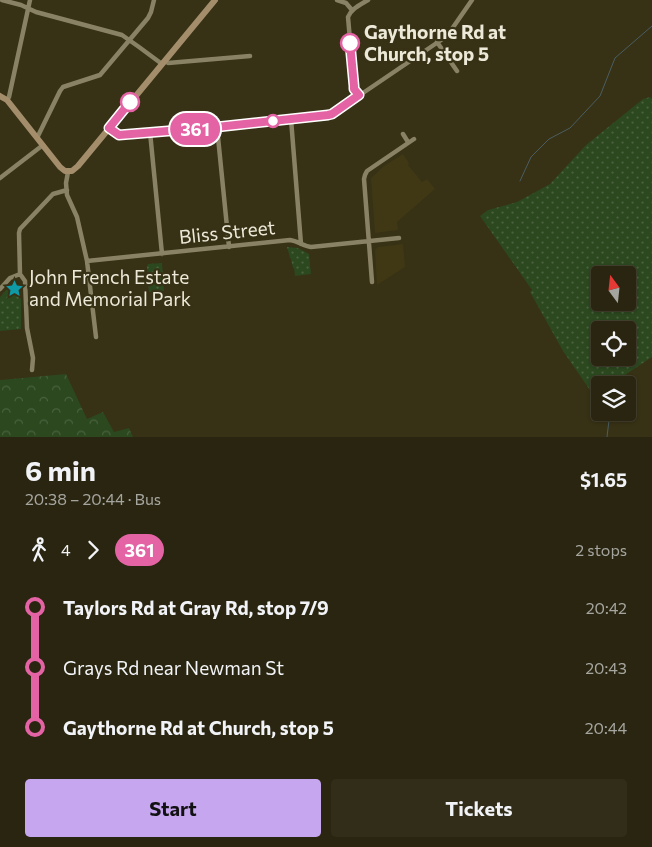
<!DOCTYPE html>
<meta charset="utf-8">
<style>
:root{--surface:#292510;--page:#312d19;--text:#f1f3f6;--muted:#a5a59f;--line:#454230;--accent:#c7a6f0}
body{margin:0;font-family:Commissioner,sans-serif;background:var(--page);color:var(--text);height:100vh;display:flex;flex-direction:column;font-size:19px;white-space:nowrap}
*{box-sizing:border-box;margin:0}
p{font-size:16px;color:var(--muted)}
.icon{flex:none;width:28px;height:28px;fill:none;stroke:currentColor;stroke-width:2;stroke-linecap:round;stroke-linejoin:round}
.map{position:relative;height:437px;overflow:hidden}
.drawer{display:flex;flex-direction:column;background:var(--surface);flex:1}
.drawer>*{flex:none}
.badge{padding:0 10px;border-radius:16px;font-size:18px;line-height:32px}
.needle{width:32px;rotate:345deg}
.fabs{position:absolute;left:591px;top:266px;display:grid;gap:10px}
.fabs a{display:grid;place-items:center;width:45px;height:45px;border-radius:5px;background:var(--surface);box-shadow:0 1px 4px #0004,0 0 0 1px var(--line);font-size:25px}
.map>.badge{position:absolute;translate:-50% -50%;box-shadow:0 0 0 2px #fff}
.legs{display:flex;align-items:center;gap:8px;height:55px;padding:0 25px;font-size:16px}
.legs p{margin-inline-start:auto}
.headline{display:flex;align-items:center;justify-content:space-between;height:85px;padding:0 25px}
h1{font-size:28px;font-weight:700;line-height:38px}
.button{display:flex;gap:10px;margin-top:auto;padding:10px 25px}
.button a{flex:1;height:58px;border-radius:5px;background:var(--accent);color:#111;font-size:20px;font-weight:700;line-height:58px;text-align:center}
.button a+a{background:var(--page);color:var(--text)}
ul{padding:0 25px;list-style:none}
li{display:flex;align-items:center;gap:18px;height:60px;font-size:19px}
li i{display:grid;place-items:center;width:8px;height:100%;margin:0 6px;background:currentColor}
li i::after{content:'';width:12px;height:12px;margin:-6px;border:4px solid;border-radius:50%;background:var(--surface)}
li p{margin-inline-start:auto}
li:first-child i{background:linear-gradient(#0000 50%,currentColor 0)}
li:last-child i{background:linear-gradient(currentColor 50%,#0000 0)}
.map>svg:first-child{display:block}
.built{fill:#403814}
.forest{fill:url(#forest-crowns)}
.park{fill:url(#park-dots);fill-rule:evenodd}
.lines{fill:none;stroke-linecap:round;stroke-linejoin:round}
.stream{stroke:#4a5e62;stroke-width:1}
.street{stroke:#898264;stroke-width:4.5}
.secondary{stroke:#a48d6b;stroke-width:6}
.line-1-casing{stroke:#fff;stroke-width:11}
.line-1{stroke:#e463a4;stroke-width:8}
.stop-1-dot{fill:#fff;stroke:#e463a4;stroke-width:2.5}
.labels{text-anchor:middle;stroke-width:4.5;stroke-linejoin:round;paint-order:stroke}
.stop-label{font-size:19px;font-weight:bold;fill:#ece9d8;stroke:#373115;text-anchor:start}
.street-label{font-size:19px;fill:#ece9d8;stroke:#373115}
.poi-label{font-size:19px;fill:#ece9d8;stroke:#373115;text-anchor:start}
</style>
<div class="map">
<svg width="652" height="437" viewBox="0 0 652 437">
<defs>
<pattern id="forest-crowns" width="20" height="18" patternUnits="userSpaceOnUse" patternTransform="scale(1.25)"><rect width="20" height="18" fill="#2b481f"/><path d="M2 6a3 3 0 1 1 6 0M12 15a3 3 0 1 1 6 0" fill="none" stroke="#4a623f"/></pattern>
<pattern id="park-dots" width="8" height="8" patternUnits="userSpaceOnUse" patternTransform="scale(1.25)"><rect width="8" height="8" fill="#2b481f"/><path d="M2 2h.1M6 6h.1" fill="none" stroke="#4a623f" stroke-width="1.8" stroke-linecap="round"/></pattern>
</defs>
<rect width="100%" height="100%" fill="#373115"/>
<!-- built -->
<path class="built" d="M403,154l6,9 -1,2 14,17 5,-3 8,10 -38,33 1,8 -23,3 -4,-55 13,-12z
M403,244l2,23 -28,18 -2,-35 3,-3z"/>
<!-- forest -->
<path class="forest" d="M66,374l21,45 16,-7 11,20 15,-4 4,9h-133v-57z"/>
<!-- park -->
<path class="park" d="M650,97l2,2v258l-42,28h-10v7l-6,4 -31,-45 -33,-59 2,-2 -52,-74 8,-6 29,-8 33,-18 36,-39 57,-46zM600,275h28v27h-28zM600,330h28v28h-28z
M287,247l11,1 11,6 2,20 -16,2 -1,-8h-1l-2,-9 -1,-1z
M162,263l2,28 -15,1 -2,-25 1,-3z
M15,287h2l4,5v37l-21,2v-34l7,-8z"/>
<g class="lines">
<!-- stream -->
<path class="stream" d="M520,181l11,-24 18,-18 21,-11 30,-32 15,-38 37,-32
M607,437l3,-25"/>
<!-- street -->
<path class="street" d="M2,0l19,5 15,7 86,23 17,12 23,17
M337,0l9,3 6,7
M437,42l20,29
M165,60l3,3 82,-7
M359,95l-5,-6v-3l-6,-69c3,-8 12,-12 20,-17
M7,100l2,-3 21,-97
M291,119l10,125
M217,127l12,120
M109,128l10,7 98,-8 115,-13 115,-78 25,-36
M150,132l12,122
M403,134l5,8
M37,138l23,-47 3,-4 37,-12 48,-57 3,-6 3,-12
M68,172l-2,11 1,12 10,22 10,44 9,76
M0,178l43,-33
M87,261l203,-21c8,1 13,6 21,7l88,-9
M372,282l-8,-103 1,-4 2,-4 47,-32
M0,289l10,-11 10,-4
M32,370l1,-12 -6,-30 -2,-47 -5,-7 -1,-41 1,-4 33,-35 14,-4"/>
<!-- secondary -->
<path class="secondary" d="M0,96l7,4 53,67 5,4h7l6,-5 137,-166"/>
</g>
<g class="lines">
<defs>
<path id="line-1" d="M130,102l-21,26 10,7 98,-8 111,-12 4,-1 27,-19 -5,-6v-3l-4,-43"/>
</defs>
<!-- line-1 casing -->
<use href="#line-1" class="line-1-casing"/>
<!-- line-1 -->
<use href="#line-1" class="line-1"/>
</g>
<!-- icons -->
<defs>
<symbol id="sight-bare" viewBox="-9 -9 18 18"><path d="M0-6L1.8-2.2L6-1.7L2.9 1.2L3.7 5.4L0 3.3L-3.7 5.4L-2.9 1.2L-6-1.7L-1.8-2.2Z" fill="#0f9aa8" stroke="#373115" stroke-width="2.5" paint-order="stroke"/></symbol>
</defs>
<g fill-rule="evenodd">
<use href="#sight-bare" x="2" y="276" width="25" height="25"/>
</g>
<!-- markers -->
<g class="stop-1-dot">
<circle cx="350" cy="43" r="9"/>
<circle cx="130" cy="102" r="9"/>
<circle cx="273" cy="121" r="6"/>
</g>
<g class="labels">
<!-- stop labels -->
<g class="stop-label">
<text x="364" y="39">Gaythorne Rd at<tspan x="364" dy="22">Church, stop 5</tspan></text>
</g>
<!-- street labels -->
<g class="street-label">
<text transform="translate(227 232) rotate(-6)" y="7">Bliss Street</text>
</g>
<!-- poi labels -->
<g class="poi-label">
<text x="29" y="284">John French Estate<tspan x="29" dy="22">and Memorial Park</tspan></text>
</g>
</g>
</svg>
<div class="fabs">
<a><svg class="needle" viewBox="-14 -14 28 28"><path d="M0-13l5 13h-10z" fill="#e53935"/><path d="M0 13l5-13h-10z" fill="#a5a59f"/></svg></a>
<a><svg class="icon" aria-label="locate" viewBox="0 0 24 24"><circle cx="12" cy="12" r="6"/><path d="M12 2v4M12 18v4M2 12h4M18 12h4"/></svg></a>
<a><svg class="icon" aria-label="layers" viewBox="0 0 24 24"><path d="M12 4l9 5-9 5-9-5zM3 14l9 5 9-5"/></svg></a>
</div>
<b class="badge" style="left:195px;top:129px;background:#e463a4;color:#fff">361</b>
</div>
<section class="drawer">
<div class="headline"><div><h1>6 min</h1><p>20:38 – 20:44 · Bus</p></div><b>$1.65</b></div>
<div class="legs"><svg class="icon" aria-label="walk" viewBox="0 0 24 24"><circle cx="13" cy="4" r="2"/><path d="M13 8l-2 6 4 7M11 14l-3 7M7 12l3-4h3l4 4"/></svg>4<svg class="icon" aria-label="forward" viewBox="0 0 24 24"><path d="M9 5l7 7-7 7"/></svg><b class="badge" style="background:#e463a4;color:#fff">361</b><p>2 stops</p></div>
<ul>
<li><i style="color:#e463a4"></i><b>Taylors Rd at Gray Rd, stop 7/9</b><p>20:42</p></li>
<li><i style="color:#e463a4"></i><span>Grays Rd near Newman St</span><p>20:43</p></li>
<li><i style="color:#e463a4"></i><b>Gaythorne Rd at Church, stop 5</b><p>20:44</p></li>
</ul>
<div class="button"><a>Start</a><a>Tickets</a></div>
</section>
